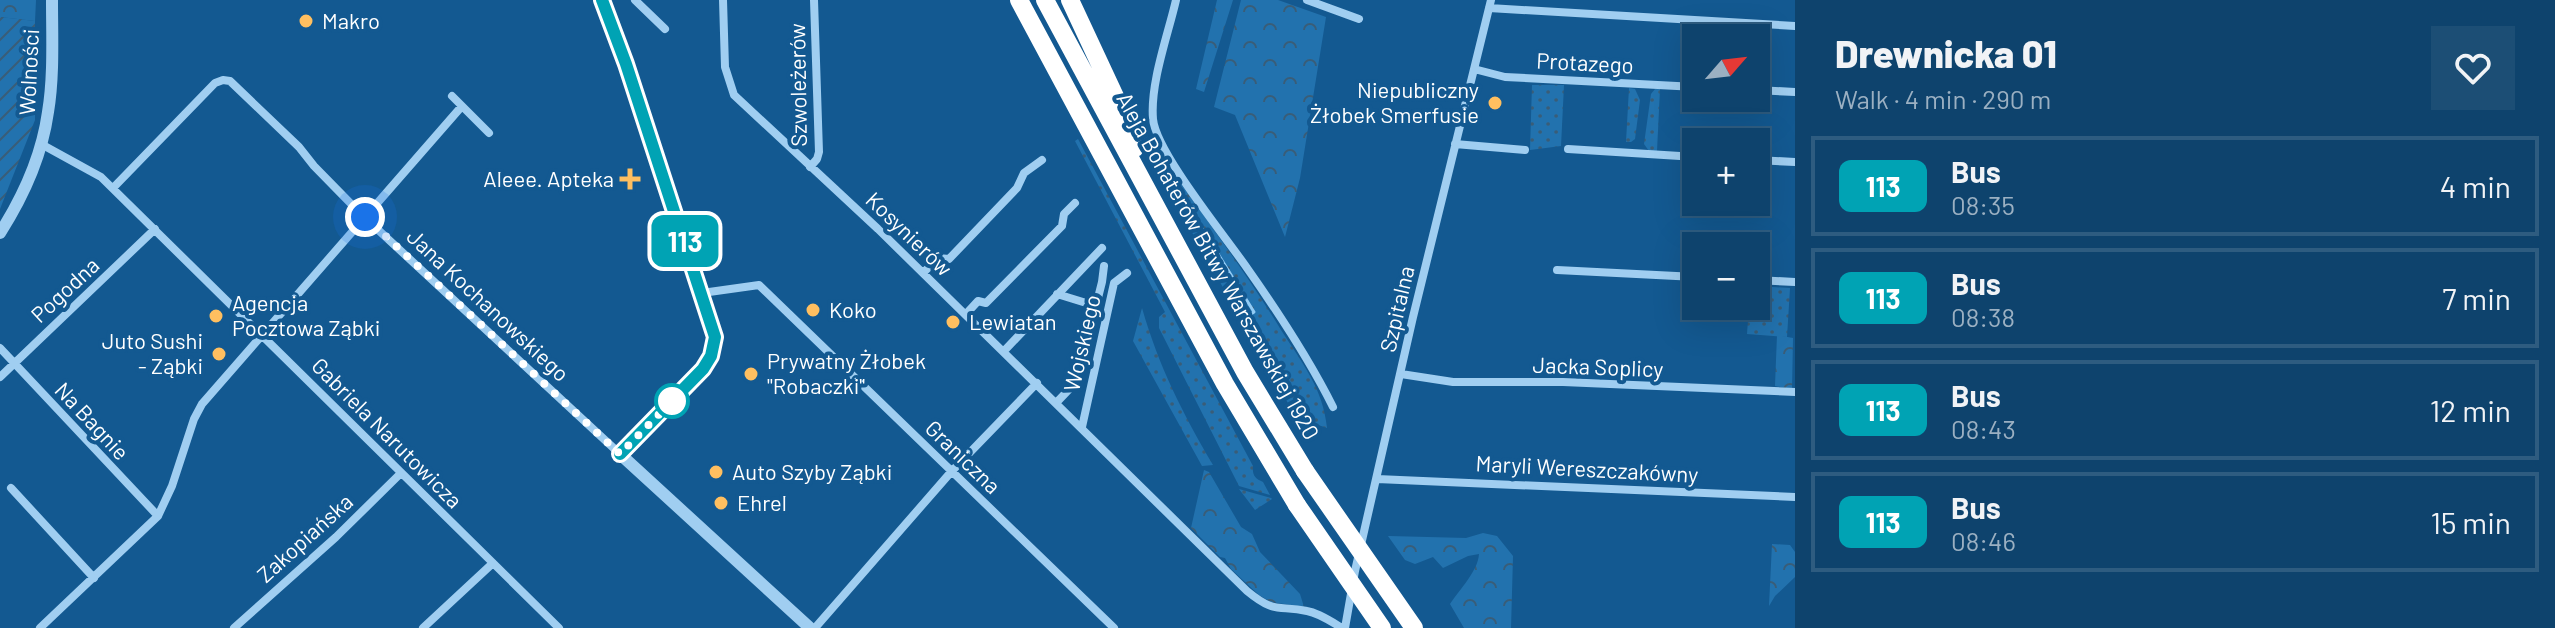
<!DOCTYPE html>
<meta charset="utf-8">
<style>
:root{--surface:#0e436d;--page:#1c4e75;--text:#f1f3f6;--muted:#9bb0c2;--line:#2e5c80}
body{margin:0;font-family:Barlow,sans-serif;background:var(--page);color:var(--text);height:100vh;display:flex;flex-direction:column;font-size:30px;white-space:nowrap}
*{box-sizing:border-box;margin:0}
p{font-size:26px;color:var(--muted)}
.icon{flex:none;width:44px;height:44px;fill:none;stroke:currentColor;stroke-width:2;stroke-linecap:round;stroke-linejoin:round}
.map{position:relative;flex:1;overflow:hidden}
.panel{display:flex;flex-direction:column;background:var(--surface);width:760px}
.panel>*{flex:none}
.badge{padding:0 16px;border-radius:12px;font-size:28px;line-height:52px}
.needle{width:52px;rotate:62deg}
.fabs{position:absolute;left:1682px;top:24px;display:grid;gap:16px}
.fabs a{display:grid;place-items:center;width:88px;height:88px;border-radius:0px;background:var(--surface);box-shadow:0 8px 32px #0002,0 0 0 2px var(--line);font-size:40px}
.you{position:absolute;width:40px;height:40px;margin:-20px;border:6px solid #fff;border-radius:50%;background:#1a73e8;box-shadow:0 0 0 12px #1a73e833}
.map>.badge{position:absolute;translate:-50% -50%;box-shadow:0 0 0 4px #fff}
.round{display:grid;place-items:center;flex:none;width:84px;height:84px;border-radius:0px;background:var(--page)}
.summary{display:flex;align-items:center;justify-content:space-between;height:136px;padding:0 40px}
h1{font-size:38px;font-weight:800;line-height:60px}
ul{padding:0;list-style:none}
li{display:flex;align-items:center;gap:24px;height:100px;margin:0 16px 12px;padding:0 24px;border:4px solid var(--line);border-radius:0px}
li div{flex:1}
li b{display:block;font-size:30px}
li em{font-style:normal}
li .badge{min-width:88px;font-weight:700;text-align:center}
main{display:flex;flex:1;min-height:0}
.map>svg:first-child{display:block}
.grass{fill:url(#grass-dots)}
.forest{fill:url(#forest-crowns)}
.garden{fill:url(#garden-furrows)}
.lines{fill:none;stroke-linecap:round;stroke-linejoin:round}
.stream{stroke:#92cbf5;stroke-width:3}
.minor{stroke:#a0cef1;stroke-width:8}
.tertiary{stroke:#a0cef1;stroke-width:12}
.motorway{stroke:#fff;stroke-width:18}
.motorway-bridge{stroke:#fff;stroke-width:18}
.line-casing{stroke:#fff;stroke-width:18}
.line{stroke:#00a3b4;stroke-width:12}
.walk{stroke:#fff;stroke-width:8;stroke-dasharray:0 14.4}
.poi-dot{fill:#ffbf60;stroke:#135991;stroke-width:3}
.stop-dot{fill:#fff;stroke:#00a3b4;stroke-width:4}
.labels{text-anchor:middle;stroke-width:8;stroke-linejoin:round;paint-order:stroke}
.poi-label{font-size:22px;fill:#fff;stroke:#135991;text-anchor:start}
.street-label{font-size:22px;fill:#fff;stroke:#135991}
</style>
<main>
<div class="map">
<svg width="1795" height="628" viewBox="0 0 1795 628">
<defs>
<pattern id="grass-dots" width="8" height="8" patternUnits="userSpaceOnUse" patternTransform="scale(2)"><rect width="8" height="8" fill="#2272ae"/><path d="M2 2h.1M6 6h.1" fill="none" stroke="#395d78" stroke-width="1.8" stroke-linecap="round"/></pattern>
<pattern id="forest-crowns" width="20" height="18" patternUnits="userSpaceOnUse" patternTransform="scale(2)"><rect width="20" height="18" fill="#2272ae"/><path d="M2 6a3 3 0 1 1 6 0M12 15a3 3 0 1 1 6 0" fill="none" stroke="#395d78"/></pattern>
<pattern id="garden-furrows" width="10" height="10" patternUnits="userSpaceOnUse" patternTransform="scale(2)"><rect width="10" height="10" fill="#2272ae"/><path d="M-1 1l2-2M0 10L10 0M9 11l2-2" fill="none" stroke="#395d78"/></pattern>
</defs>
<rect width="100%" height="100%" fill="#135991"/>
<!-- grass -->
<path class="grass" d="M1532,85h32l-3,61 -31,4z
M1629,88l6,1 5,11 -5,39 -4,3h-5z
M1655,89h5l-3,62h-8l-5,-7 7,-50z
M1128,108c50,75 106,145 153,222 21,33 42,58 46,98l-26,-9 -3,2 -150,-267z
M1078,139l175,327c-1,9 2,13 10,16l7,13 -31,-9 -80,-158v-11l6,-5 -90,-171z
M1756,286l34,2 -3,49 -40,-3 2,-28h7z
M1142,308c17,59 40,104 71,157l-11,1 -69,-125z
M1239,489l32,9 1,1 -17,11z"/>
<!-- forest -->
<path class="forest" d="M0,0h36l-1,21 -35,-4z
M1217,0h16l-29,92 -8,-3z
M1241,0h37l48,17 -26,161 -15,59 -50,-122 -21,-8z
M1777,335l16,3 -1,51 -17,-3z
M1204,470l5,2 32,55 11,7 8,18 40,42 4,13 -33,-5 -12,-7 -28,-26 -6,-11 -5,-1 -29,-29z
M1483,533l14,3 16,20 -2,72h-47l-14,-24c10,-15 28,-33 29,-50l-11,2 -25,12 -10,-11 -18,7 -10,-4 -17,-24 78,2z
M1772,544l18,1 5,7v25l-20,19 -6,10z"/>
<!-- garden -->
<path class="garden" d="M0,17l35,4v99l-35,89z"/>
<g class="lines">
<!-- stream -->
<path class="stream" d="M1184,199l70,113 -3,2"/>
<!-- minor -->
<path class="minor" d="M635,0l30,29
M723,0l2,67 9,28 144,134 369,362c28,23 30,14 60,20 12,2 25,11 35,17
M1176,0c-8,35 -26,83 -23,119 3,33 72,117 94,149 31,44 62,91 86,139
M1307,0l52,19
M1489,8l306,18
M1474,69l31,8 191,10
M1756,90l39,2
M452,96l37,37
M41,144l60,33 458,451
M1455,144l70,6
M1568,149l128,8
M1756,160l39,2
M810,167l7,-8 2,-7 -5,-152
M113,188l102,-105 8,-3 7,1 69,66 15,19 47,48 259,240
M1557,270l139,7
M923,273l15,-15 11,1 68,-71 7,-15 18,-13
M1756,280l39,2
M702,293l57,-8 355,343
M1057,294l39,12
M966,314l12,-13 8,2 76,-77 2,-12 11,-11
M0,348l158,168
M1004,351l98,-103
M1401,374l52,8h110l232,10
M0,377l155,-148
M1057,402l20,-21 25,-99 2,-16
M1082,427l32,-144 13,-10
M1377,479l418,18
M11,488l83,90
M40,628l118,-112 14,-30 22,-67 8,-15 260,-298
M234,628l102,-91 65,-64
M423,628l70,-65
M815,628l136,-156 86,-89
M1345,628l10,-57 58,-254 78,-317"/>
<!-- tertiary -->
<path class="tertiary" d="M602,0l24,64 86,258c4,18 2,32 -9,47l-83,85 190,174
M0,233c23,-36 42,-78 48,-121 6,-36 4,-75 4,-112"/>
<!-- motorway -->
<path class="motorway" d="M1019,0l206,384 72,121
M1045,0l200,372 60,99
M1070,0l49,105 16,43"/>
<!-- motorway-bridge -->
<path class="motorway-bridge" d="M1305,471l109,157
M1297,505l85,123"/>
</g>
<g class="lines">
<defs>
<path id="line" d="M602,0l24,64 89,273 -4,19 -8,13 -83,85"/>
</defs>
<!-- line casing -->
<use href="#line" class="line-casing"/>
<!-- line -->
<use href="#line" class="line"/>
<!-- walk -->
<path class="walk" d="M365,217l255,237 52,-53"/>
</g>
<!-- markers -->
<g class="poi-dot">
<circle cx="306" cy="21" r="8"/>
<circle cx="1495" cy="103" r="8"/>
<path d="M626 167h8v8h8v8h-8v8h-8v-8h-8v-8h8z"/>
<circle cx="813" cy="310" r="8"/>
<circle cx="216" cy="316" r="8"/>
<circle cx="953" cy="322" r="8"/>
<circle cx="219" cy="354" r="8"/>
<circle cx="751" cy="374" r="8"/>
<circle cx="716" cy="472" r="8"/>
<circle cx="721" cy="503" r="8"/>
</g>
<circle class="stop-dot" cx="672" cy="401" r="16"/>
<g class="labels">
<!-- poi labels -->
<g class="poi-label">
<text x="322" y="29">Makro</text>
<text x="1479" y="98" text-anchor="end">Niepubliczny<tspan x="1479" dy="25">Żłobek Smerfusie</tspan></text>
<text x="614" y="187" text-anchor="end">Aleee. Apteka</text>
<text x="232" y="311">Agencja<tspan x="232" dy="25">Pocztowa Ząbki</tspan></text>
<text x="829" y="318">Koko</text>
<text x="969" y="330">Lewiatan</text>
<text x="203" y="349" text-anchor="end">Juto Sushi<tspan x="203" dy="25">- Ząbki</tspan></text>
<text x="767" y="369">Prywatny Żłobek<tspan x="767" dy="25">"Robaczki"</tspan></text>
<text x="732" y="480">Auto Szyby Ząbki</text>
<text x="737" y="511">Ehrel</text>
</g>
<!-- street labels -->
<g class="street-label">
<text transform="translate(1585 63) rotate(3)" y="8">Protazego</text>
<text transform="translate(29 72) rotate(-87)" y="8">Wolności</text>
<text transform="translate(798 85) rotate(-91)" y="8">Szwoleżerów</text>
<text transform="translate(909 234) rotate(44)" y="8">Kosynierów</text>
<text transform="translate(1218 266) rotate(61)" y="8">Aleja Bohaterów Bitwy Warszawskiej 1920</text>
<text transform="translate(65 290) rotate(-43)" y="8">Pogodna</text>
<text transform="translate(488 305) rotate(43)" y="8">Jana Kochanowskiego</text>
<text transform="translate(1397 309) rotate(-77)" y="8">Szpitalna</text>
<text transform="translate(1082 343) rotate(-77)" y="8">Wojskiego</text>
<text transform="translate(1598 367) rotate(2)" y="8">Jacka Soplicy</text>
<text transform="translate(92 421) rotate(47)" y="8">Na Bagnie</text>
<text transform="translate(387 433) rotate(45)" y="8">Gabriela Narutowicza</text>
<text transform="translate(963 457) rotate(44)" y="8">Graniczna</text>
<text transform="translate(1587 469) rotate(3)" y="8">Maryli Wereszczakówny</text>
<text transform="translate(305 538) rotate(-42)" y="8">Zakopiańska</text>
</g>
</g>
</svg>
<div class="fabs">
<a><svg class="needle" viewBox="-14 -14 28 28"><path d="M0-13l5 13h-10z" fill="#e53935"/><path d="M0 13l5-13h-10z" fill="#9bb0c2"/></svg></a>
<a>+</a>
<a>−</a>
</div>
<div class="you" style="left:365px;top:217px"></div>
<b class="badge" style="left:685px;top:241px;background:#00a3b4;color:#fff">113</b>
</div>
<section class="panel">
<div class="summary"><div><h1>Drewnicka 01</h1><p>Walk · 4 min · 290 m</p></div><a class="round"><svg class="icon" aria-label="heart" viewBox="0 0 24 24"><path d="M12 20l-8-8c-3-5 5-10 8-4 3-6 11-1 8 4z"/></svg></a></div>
<ul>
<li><span class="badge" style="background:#00a3b4;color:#fff">113</span><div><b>Bus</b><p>08:35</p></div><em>4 min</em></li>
<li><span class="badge" style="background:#00a3b4;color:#fff">113</span><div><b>Bus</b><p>08:38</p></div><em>7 min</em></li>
<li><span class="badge" style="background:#00a3b4;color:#fff">113</span><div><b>Bus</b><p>08:43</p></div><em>12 min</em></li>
<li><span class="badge" style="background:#00a3b4;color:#fff">113</span><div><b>Bus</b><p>08:46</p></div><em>15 min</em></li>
</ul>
</section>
</main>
